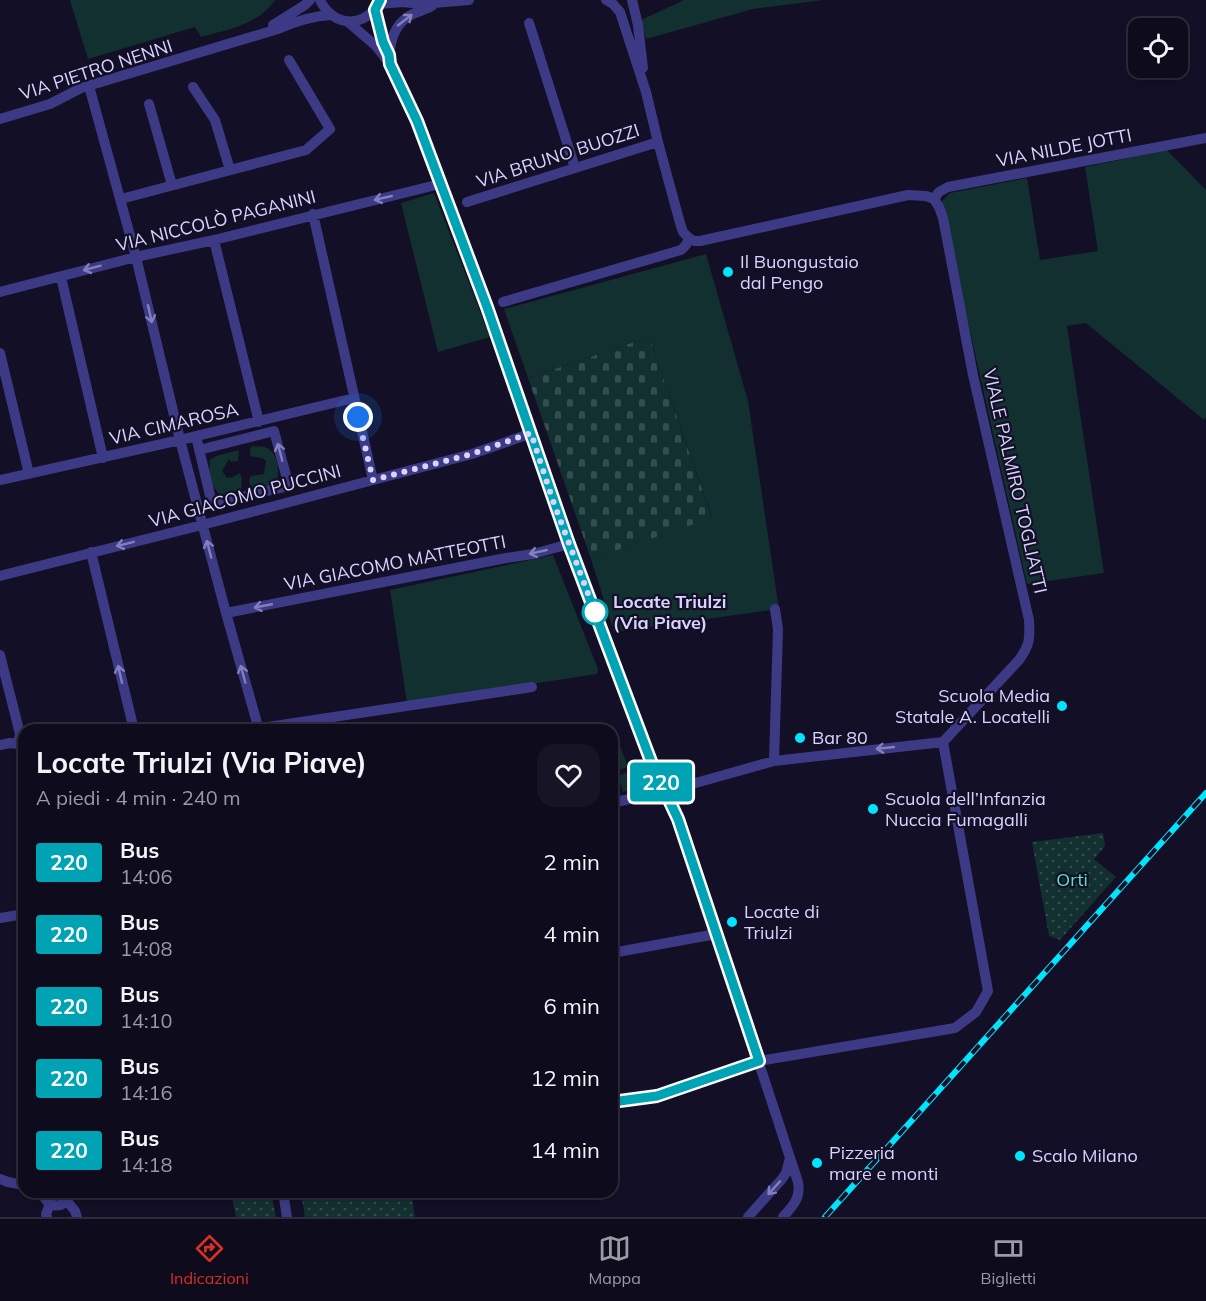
<!DOCTYPE html>
<html lang="it">
<meta charset="utf-8">
<style>
:root{--surface:#0e0b1c;--page:#171425;--text:#f1f3f6;--muted:#9b9ba3;--line:#2e2b3b;--accent:#d93025}
body{margin:0;font-family:Mulish,sans-serif;background:var(--page);color:var(--text);height:100vh;display:flex;flex-direction:column;font-size:22px;white-space:nowrap}
*{box-sizing:border-box;margin:0}
p{font-size:20px;color:var(--muted)}
.icon{flex:none;width:33px;height:33px;fill:none;stroke:currentColor;stroke-width:2;stroke-linecap:round;stroke-linejoin:round}
.map{position:relative;flex:1;overflow:hidden}
.sheet{position:absolute;left:18px;top:724px;width:600px;height:474px;display:flex;flex-direction:column;background:var(--surface);border-radius:18px;box-shadow:0 3px 9px #0003,0 0 0 2px var(--line)}
.sheet>*{flex:none}
.badge{padding:0 12px;border-radius:4px;font-size:21px;line-height:39px}
.controls{position:absolute;left:1128px;top:18px;display:grid;gap:12px}
.controls a{display:grid;place-items:center;width:60px;height:60px;border-radius:12px;background:var(--surface);box-shadow:0 3px 9px #0003,0 0 0 2px var(--line);font-size:30px}
.you{position:absolute;width:30px;height:30px;margin:-15px;border:4px solid #fff;border-radius:50%;background:#1a73e8;box-shadow:0 0 0 9px #1a73e833}
.map>.badge{position:absolute;translate:-50% -50%;box-shadow:0 0 0 3px #fff}
.round{display:grid;place-items:center;flex:none;width:63px;height:63px;border-radius:18px;background:var(--page)}
.summary{display:flex;align-items:center;justify-content:space-between;height:102px;padding:0 18px}
h1{font-size:28px;font-weight:700;line-height:45px}
ul{padding:0;list-style:none}
li{display:flex;align-items:center;gap:18px;height:72px;padding:0 18px}
li div{flex:1}
li b{display:block;font-size:22px}
li em{font-style:normal}
li .badge{min-width:66px;font-weight:700;text-align:center}
.tabs{display:flex;justify-content:space-around;align-items:center;height:84px;border-top:2px solid var(--line);background:var(--surface);font-size:16px;color:var(--muted)}
.tabs a{display:grid;justify-items:center;gap:3px}
.tabs .on{color:var(--accent)}
.map>svg:first-child{display:block}
.green{fill:#12302f}
.cemetery{fill:url(#cemetery-stones)}
.garden{fill:url(#garden-dots)}
.lines{fill:none;stroke-linecap:round;stroke-linejoin:round}
.street{stroke:#3d3a85;stroke-width:10}
.rail-casing{stroke:#00e5ff;stroke-width:6}
.rail{stroke:#130f26;stroke-width:4;stroke-dasharray:11;stroke-linecap:butt}
.oneway{stroke:#837fbc}
.line-casing{stroke:#fff;stroke-width:14}
.line{stroke:#00a3b4;stroke-width:9}
.walk{stroke:#d9d4ff;stroke-width:6;stroke-dasharray:0 10.8}
.poi-dot{fill:#00e5ff;stroke:#130f26;stroke-width:2}
.stop-dot{fill:#fff;stroke:#00a3b4;stroke-width:3}
.labels{text-anchor:middle;stroke-width:4.5;stroke-linejoin:round;paint-order:stroke}
.street-label{font-size:18px;fill:#d9d4ff;stroke:#130f26}
.poi-label{font-size:18px;fill:#d9d4ff;stroke:#130f26;text-anchor:start}
.stop-label{font-size:18px;font-weight:bold;fill:#d9d4ff;stroke:#130f26;text-anchor:start}
.park-label{font-size:18px;fill:#5fe0c0;stroke:#130f26}
</style>
<div class="map">
<svg width="1206" height="1217" viewBox="0 0 1206 1217">
<defs>
<pattern id="cemetery-stones" width="16" height="16" patternUnits="userSpaceOnUse" patternTransform="scale(1.5)"><rect width="16" height="16" fill="#12302f"/><path d="M2 7V4a2 2 0 0 1 4 0v3zM10 15v-3a2 2 0 0 1 4 0v3z" fill="#344d4e"/></pattern>
<pattern id="garden-dots" width="8" height="8" patternUnits="userSpaceOnUse" patternTransform="scale(1.5)"><rect width="8" height="8" fill="#12302f"/><path d="M2 2h.1M6 6h.1" fill="none" stroke="#344d4e" stroke-width="1.8" stroke-linecap="round"/></pattern>
</defs>
<rect width="100%" height="100%" fill="#130f26"/>
<!-- green -->
<path class="green" d="M70,0h205c-17,25 -46,29 -74,37l-6,-10 -107,32z
M684,0h140l-71,9 -107,30 -5,-19z
M1167,150l39,40v227l-2,3 -118,-97 -19,3 37,247 -77,11 -86,-382 9,-9 77,-15 13,82 58,-9 -13,-84z
M434,193l56,144 -52,15 -37,-149z
M706,254l42,147 31,208 -165,23 -23,-73 121,-42 -63,-180 -121,41 -24,-69z
M252,446c4,1 11,0 15,2 13,7 13,27 8,38l-5,3h-19l-2,-9 2,-4 13,-2 2,-13 -4,-3 -12,-2v-7z
M239,450l-1,11 -7,1 -2,-3 -7,12 5,7 6,-1 7,-4 2,6 -1,12 -12,4 -10,-1c-9,-10 -11,-21 -9,-34l6,-4z
M553,555l45,114 -1,5 -190,29 -17,-113z
M618,741l10,26 -13,4 -3,-8v-19z
M630,771l6,16 -13,5 -5,-16z"/>
<!-- cemetery -->
<path class="cemetery" d="M649,337l63,181 -121,41 -63,-181z"/>
<!-- garden -->
<path class="garden" d="M1103,833l2,13 -11,13 22,18 -56,63 -11,-4 -17,-94z
M231,1193h40l5,24h-40z
M332,1193h79l4,24h-110l-3,-19z"/>
<g class="lines">
<!-- street -->
<path class="street" d="M320,0c13,28 47,29 60,0
M606,0l7,4 7,8 26,80 12,50 22,81 3,9 6,6
M632,0l6,25 5,43
M378,4l25,-2 18,2 48,-4
M375,10l8,32 6,12
M348,22l28,24 14,18 27,57 70,186 82,237 83,220 27,55 119,363c3,16 -5,24 -15,35
M529,23l46,145
M273,25l32,-20 5,-5
M390,64c-2,-18 3,-38 19,-48 7,-4 16,-6 23,-10
M89,86l47,171 44,183 46,173 33,117
M193,87l22,33 15,50
M149,104l23,81
M0,119l50,-15 31,-16 197,-59c18,-8 34,-13 53,-14
M121,199l185,-49 24,-21 -41,-69
M934,199l5,8 4,11 30,157 56,245c1,18 1,25 -10,40l-76,82
M934,199l5,-7 9,-5 258,-49
M467,202l191,-60
M313,214l60,266
M689,238l5,3h6l208,-46 18,1 8,3
M214,240l45,182
M61,277l42,181
M0,292l136,-35 78,-17 226,-56
M503,302l178,-52 5,-5 3,-7
M0,353l29,121
M196,436l16,68 77,-18 -15,-55 -75,19
M0,480l180,-40 174,-42
M91,552l43,178
M0,576l202,-51 270,-71 60,-21
M226,613l280,-55 27,-4 36,-10
M0,655l20,79 -2,10 4,4 2,5
M247,730l285,-43
M0,745l10,-2 8,1
M774,761l4,-132 -3,-20
M612,803l62,-14 100,-28 169,-19
M0,918l24,-4
M612,953l104,-19
M612,1102l45,-6 102,-35 196,-33 21,-16 12,-21 -45,-249
M0,1179l8,3 16,3
M42,1192c5,18 24,18 29,0
M283,1192l4,25
M67,1201l8,10 2,6
M47,1217l-1,-3 4,-10
M748,1217l34,-38 4,-6 4,-15"/>
<defs>
<path id="rail" d="M825,1217l381,-424"/>
</defs>
<!-- rail casing -->
<use href="#rail" class="rail-casing"/>
<!-- rail -->
<use href="#rail" class="rail"/>
</g>
<!-- one-way arrows -->
<defs><path id="oneway-shaft" d="M-6 0H5M1.5-3L5.5 0L1.5 3" fill="none" stroke-width="1.6" stroke-linecap="round" stroke-linejoin="round" transform="scale(1.5)"/></defs>
<g class="oneway">
<use href="#oneway-shaft" transform="translate(405 20) rotate(-38)"/>
<use href="#oneway-shaft" transform="translate(383 198) rotate(167)"/>
<use href="#oneway-shaft" transform="translate(92 268) rotate(165)"/>
<use href="#oneway-shaft" transform="translate(150 314) rotate(77)"/>
<use href="#oneway-shaft" transform="translate(280 452) rotate(-105)"/>
<use href="#oneway-shaft" transform="translate(125 544) rotate(166)"/>
<use href="#oneway-shaft" transform="translate(209 549) rotate(-105)"/>
<use href="#oneway-shaft" transform="translate(538 552) rotate(167)"/>
<use href="#oneway-shaft" transform="translate(263 606) rotate(169)"/>
<use href="#oneway-shaft" transform="translate(120 674) rotate(-103)"/>
<use href="#oneway-shaft" transform="translate(243 674) rotate(-105)"/>
<use href="#oneway-shaft" transform="translate(885 748) rotate(174)"/>
<use href="#oneway-shaft" transform="translate(774 1188) rotate(132)"/>
</g>
<g class="lines">
<defs>
<path id="line" d="M380,0l-5,10 8,32 6,13 1,9 27,57 70,186 82,237 83,220 26,55 81,242 -102,35 -45,6"/>
</defs>
<!-- line casing -->
<use href="#line" class="line-casing"/>
<!-- line -->
<use href="#line" class="line"/>
<!-- walk -->
<path class="walk" d="M358,417l15,63 99,-26 59,-21 22,68 42,111"/>
</g>
<!-- markers -->
<g class="poi-dot">
<circle cx="728" cy="272" r="6"/>
<circle cx="1062" cy="706" r="6"/>
<circle cx="800" cy="738" r="6"/>
<circle cx="873" cy="809" r="6"/>
<circle cx="732" cy="922" r="6"/>
<circle cx="1020" cy="1156" r="6"/>
<circle cx="817" cy="1163" r="6"/>
</g>
<circle class="stop-dot" cx="595" cy="612" r="12"/>
<g class="labels">
<!-- street labels -->
<g class="street-label">
<text transform="translate(96 70) rotate(-18)" y="6">VIA PIETRO NENNI</text>
<text transform="translate(1064 148) rotate(-11)" y="6">VIA NILDE JOTTI</text>
<text transform="translate(558 156) rotate(-18)" y="6">VIA BRUNO BUOZZI</text>
<text transform="translate(216 221) rotate(-14)" y="6">VIA NICCOLÒ PAGANINI</text>
<text transform="translate(174 424) rotate(-13)" y="6">VIA CIMAROSA</text>
<text transform="translate(1015 481) rotate(77)" y="6">VIALE PALMIRO TOGLIATTI</text>
<text transform="translate(245 496) rotate(-15)" y="6">VIA GIACOMO PUCCINI</text>
<text transform="translate(395 563) rotate(-11)" y="6">VIA GIACOMO MATTEOTTI</text>
</g>
<!-- poi labels -->
<g class="poi-label">
<text x="740" y="268">Il Buongustaio<tspan x="740" dy="21">dal Pengo</tspan></text>
<text x="1050" y="702" text-anchor="end">Scuola Media<tspan x="1050" dy="21">Statale A. Locatelli</tspan></text>
<text x="812" y="744">Bar 80</text>
<text x="885" y="805">Scuola dell’Infanzia<tspan x="885" dy="21">Nuccia Fumagalli</tspan></text>
<text x="744" y="918">Locate di<tspan x="744" dy="21">Triulzi</tspan></text>
<text x="829" y="1159">Pizzeria<tspan x="829" dy="21">mare e monti</tspan></text>
<text x="1032" y="1162">Scalo Milano</text>
</g>
<!-- stop labels -->
<g class="stop-label">
<text x="613" y="608">Locate Triulzi<tspan x="613" dy="21">(Via Piave)</tspan></text>
</g>
<!-- park labels -->
<g class="park-label">
<text x="1072" y="886">Orti</text>
</g>
</g>
</svg>
<div class="controls">
<a><svg class="icon" aria-label="locate" viewBox="0 0 24 24"><circle cx="12" cy="12" r="6"/><path d="M12 2v4M12 18v4M2 12h4M18 12h4"/></svg></a>
</div>
<div class="you" style="left:358px;top:417px"></div>
<b class="badge" style="left:661px;top:782px;background:#00a3b4;color:#fff">220</b>
<section class="sheet">
<div class="summary"><div><h1>Locate Triulzi (Via Piave)</h1><p>A piedi · 4 min · 240 m</p></div><a class="round"><svg class="icon" aria-label="heart" viewBox="0 0 24 24"><path d="M12 20l-8-8c-3-5 5-10 8-4 3-6 11-1 8 4z"/></svg></a></div>
<ul>
<li><span class="badge" style="background:#00a3b4;color:#fff">220</span><div><b>Bus</b><p>14:06</p></div><em>2 min</em></li>
<li><span class="badge" style="background:#00a3b4;color:#fff">220</span><div><b>Bus</b><p>14:08</p></div><em>4 min</em></li>
<li><span class="badge" style="background:#00a3b4;color:#fff">220</span><div><b>Bus</b><p>14:10</p></div><em>6 min</em></li>
<li><span class="badge" style="background:#00a3b4;color:#fff">220</span><div><b>Bus</b><p>14:16</p></div><em>12 min</em></li>
<li><span class="badge" style="background:#00a3b4;color:#fff">220</span><div><b>Bus</b><p>14:18</p></div><em>14 min</em></li>
</ul>
</section>
</div>
<nav class="tabs">
<a class="on"><svg class="icon" aria-label="directions" viewBox="0 0 24 24"><path d="M12 3l9 9-9 9-9-9zM9 14v-3h6M13 9l2 2-2 2"/></svg>Indicazioni</a>
<a><svg class="icon" aria-label="map" viewBox="0 0 24 24"><path d="M3 6l6-2 6 2 6-2v14l-6 2-6-2-6 2zM9 4v14M15 6v14"/></svg>Mappa</a>
<a><svg class="icon" aria-label="tickets" viewBox="0 0 24 24"><path d="M3 7h18v10H3zM15 7v10"/></svg>Biglietti</a>
</nav>
